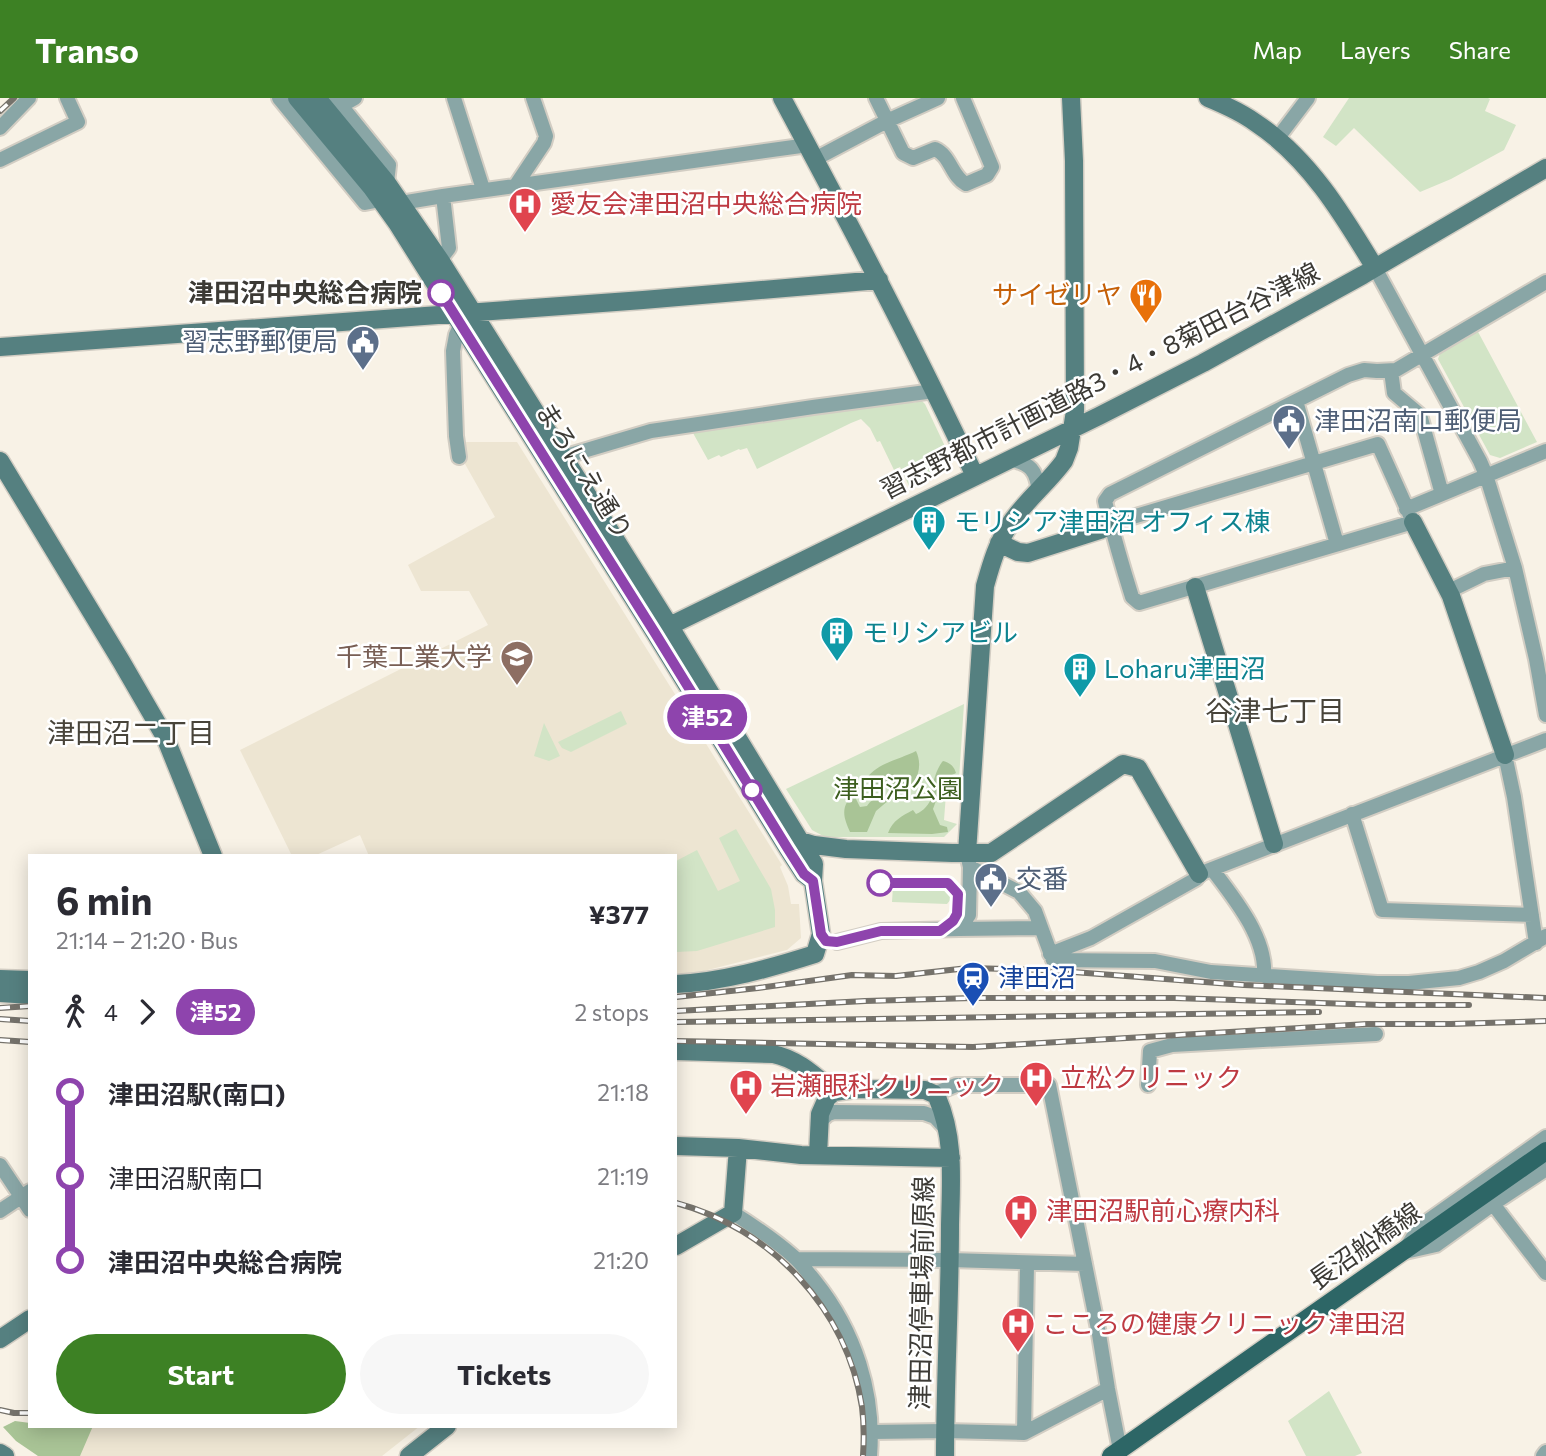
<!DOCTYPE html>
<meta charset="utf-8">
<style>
:root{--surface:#fff;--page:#f7f7f7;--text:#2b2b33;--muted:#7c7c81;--accent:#3d8124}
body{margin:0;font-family:Commissioner,"Noto Sans JP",sans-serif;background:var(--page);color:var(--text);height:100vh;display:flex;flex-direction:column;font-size:26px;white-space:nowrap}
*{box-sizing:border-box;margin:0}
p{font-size:23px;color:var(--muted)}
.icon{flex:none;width:38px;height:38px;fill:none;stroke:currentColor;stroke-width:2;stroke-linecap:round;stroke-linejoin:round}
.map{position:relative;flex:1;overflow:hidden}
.drawer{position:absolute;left:28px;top:756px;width:649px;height:574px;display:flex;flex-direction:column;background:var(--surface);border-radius:0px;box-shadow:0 4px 18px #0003}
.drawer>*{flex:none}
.badge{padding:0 14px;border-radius:23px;font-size:24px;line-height:46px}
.map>.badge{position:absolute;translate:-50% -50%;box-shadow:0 0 0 4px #fff}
.legs{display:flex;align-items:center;gap:10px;height:77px;padding:0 28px;font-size:23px}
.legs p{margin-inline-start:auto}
.summary{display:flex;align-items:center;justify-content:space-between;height:119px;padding:0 28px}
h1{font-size:38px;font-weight:700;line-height:52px}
.action{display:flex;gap:14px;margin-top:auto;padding:14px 28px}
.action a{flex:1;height:80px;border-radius:42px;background:var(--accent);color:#fff;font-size:28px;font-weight:700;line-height:80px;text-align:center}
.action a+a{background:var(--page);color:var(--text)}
ul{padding:0 28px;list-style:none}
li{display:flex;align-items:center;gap:24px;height:84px;font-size:26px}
li i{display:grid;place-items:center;width:10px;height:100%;margin:0 9px;background:currentColor}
li i::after{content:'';width:18px;height:18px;margin:-9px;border:5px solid;border-radius:50%;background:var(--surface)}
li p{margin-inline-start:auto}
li:first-child i{background:linear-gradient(#0000 50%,currentColor 0)}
li:last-child i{background:linear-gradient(currentColor 50%,#0000 0)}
header{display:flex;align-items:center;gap:42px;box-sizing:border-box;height:98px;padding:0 35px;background:var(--accent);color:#fff}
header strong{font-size:33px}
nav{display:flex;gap:38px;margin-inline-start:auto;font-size:24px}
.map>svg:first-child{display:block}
.built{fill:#ede5d2}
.green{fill:#d2e4c6}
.forest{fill:#a9c496}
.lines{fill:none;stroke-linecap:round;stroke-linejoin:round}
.street-casing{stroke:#d2cdc3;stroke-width:18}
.secondary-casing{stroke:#d2cdc3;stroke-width:21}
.primary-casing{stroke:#d2cdc3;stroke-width:21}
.street{stroke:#89a6a6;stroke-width:14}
.secondary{stroke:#558080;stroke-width:18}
.primary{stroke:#2d6666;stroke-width:18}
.rail-casing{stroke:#75726b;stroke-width:6}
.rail{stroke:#fff;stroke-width:3.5;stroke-dasharray:10;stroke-linecap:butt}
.line-1-casing{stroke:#fff;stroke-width:16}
.line-1{stroke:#8e44ad;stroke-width:10}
.stop-1-dot{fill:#fff;stroke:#8e44ad;stroke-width:3.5}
.labels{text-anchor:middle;stroke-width:5;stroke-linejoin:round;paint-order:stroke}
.health-label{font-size:26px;fill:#be3a42;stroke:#fff;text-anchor:start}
.stop-label{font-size:26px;font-weight:bold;fill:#3c3a35;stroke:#fff;text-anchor:end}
.food-label{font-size:26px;fill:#c56008;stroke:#fff;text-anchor:end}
.service-label{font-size:26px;fill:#4e5e75;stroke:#fff;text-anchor:start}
.street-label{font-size:26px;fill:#3c3a35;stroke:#fff}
.culture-label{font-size:26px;fill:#0d838f;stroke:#fff;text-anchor:start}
.education-label{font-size:26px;fill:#785e54;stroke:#fff;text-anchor:end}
.park-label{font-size:26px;fill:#3c5e1e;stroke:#fff}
.transit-label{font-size:26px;fill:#164399;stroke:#fff;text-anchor:start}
.neighbourhood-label{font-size:28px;fill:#48443a;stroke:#fff}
</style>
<header>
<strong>Transo</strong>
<nav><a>Map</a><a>Layers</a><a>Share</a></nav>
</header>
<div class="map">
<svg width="1546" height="1358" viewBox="0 0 1546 1358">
<rect width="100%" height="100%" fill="#f8f2e6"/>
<!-- built -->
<path class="built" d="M464,344h53l265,423 -2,2 8,19 3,18h8l2,34 -14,12 -91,23h-20v-117h-307l-9,-21 -46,21h-22l-52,-106 248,-125 -19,-34h-48l-13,-26 87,-48 -30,-53z
M87,1328h333l-38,30h-340z"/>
<!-- green -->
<path class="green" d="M1349,0h139l2,1 -5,12 31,14 -12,25 -53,29 -31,13 -66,-64 -18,18 -13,-9z
M1476,230l61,114 -37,16 -10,-3 -52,-96 4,-11z
M910,303l2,2 10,-2 3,3 26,55 -3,8 -39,19 -9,-19 -6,3 -14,-29 -3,1 -7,-14 -9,-9 -10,4 -94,46 -10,-21 -7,2 -1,-1 -18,8 -2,-2 -11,5 -15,-27z
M964,606l-5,75 -12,2 -3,39 13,4 -13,13h-119l-13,-7 -26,-41z
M621,613l6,13 -56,28 -9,-4 -4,-6z
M544,625l16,33 -11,5 -15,-5z
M736,731l35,60 4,21v17l-78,24 -21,1v-91l21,-11 21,41 22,-10 -21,-43z
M949,787l6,9 -8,10 -55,-2 1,-16z
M1329,1293l33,62 -7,3h-49l-18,-35z"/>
<!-- forest -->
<path class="forest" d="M916,653c8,17 0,34 -15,44 -6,-10 -22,-7 -32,-12l-2,-5c10,-15 34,-19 49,-27z
M943,663c7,2 11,5 13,12l-12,6 -11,30 7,16 7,2 1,5 -16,2 -44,-1c5,-13 14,-17 25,-23l3,4c8,-3 13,-10 16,-17 -2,-9 5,-30 11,-36z
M855,681l4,6 -3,14 4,8 7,-1c5,-9 14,-8 22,-6l-13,11 -9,21h-17c-4,-10 -9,-19 -3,-30l-6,-9c2,-8 6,-11 14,-14z
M15,1323l15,2v3h63l-13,30h-42l-22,-15 -13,-14z"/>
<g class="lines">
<defs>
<path id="street" d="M279,0l86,105 15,-3
M335,0l54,67 -2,18
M454,0l29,91
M876,0l27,55 10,5 22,-9c16,7 16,27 31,35l21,-9 5,-8 -29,-69
M341,8l14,-8
M0,30l29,-30
M1277,41l31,-41
M815,61l72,-38 51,-23
M0,62l78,-38 -11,-24
M516,87l28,-42 2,-7 -13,-38
M443,98l365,-51
M401,105l42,-7 6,52 -9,12
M1375,170l105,193 6,14 29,93 21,91 10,56
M1391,273l3,22 26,22 22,79
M1296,303l41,143
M459,359l-3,-21 -3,-85 3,-16 5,-11
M563,359l88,-26 162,-24 121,-16
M1010,361c21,5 26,11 29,32
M1406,411l140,-58
M1111,427l8,-4 259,-77 35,78 -274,81 -7,-6c-10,-32 -19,-63 -27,-96l5,-7 238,-119 16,-5 13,1 19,-1 150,-88
M1449,493l35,-17 31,-6
M1505,657l9,42 22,146
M1352,716l30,96 150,5
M970,769l49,25 16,19 18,49 102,1 56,11 166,11h32l50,-5 20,-6 25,-11 42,-25
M1212,771c22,29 55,69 52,107
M959,831l82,-1
M837,844l44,-11 78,-2 10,-14 1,-48 -2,-9
M1050,856l41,-16 105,-59 3,-5 347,-134
M1148,987l2,-34 22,-6 204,-11
M934,996l22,-9h93l50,249 9,55 12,61
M818,1025l10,-9 6,-2 90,1 11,4 12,13
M0,1067l30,45
M1493,1106l53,69
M0,1113l30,-20
M733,1115c21,13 42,27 61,44 8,7 14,16 21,24 40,50 60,112 55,175
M1408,1147l10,-16 11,-9 117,-83
M1405,1154l31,-7 57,-41 53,-35
M796,1161l154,1 135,4
M872,1334l73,-1 79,2 84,-44
M1024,1335l3,-169
M1543,1358l3,-4"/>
<path id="secondary" d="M297,0l75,90 25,35 258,410 133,216 16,25 9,7
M317,0l70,85 53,77 229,365 145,239 -1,17 8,53 -6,20c-44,14 -93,28 -139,30
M782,0c67,125 133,250 193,378
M1208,0c17,7 33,14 48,25 53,35 87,92 119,145
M0,249l643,-47 236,-20
M0,363l121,200 44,76 48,119
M1413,424l38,74 54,159
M999,445l19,9 10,1 72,-23 11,-5
M1195,489l79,257
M655,535l444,-217 104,-53 160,-88 183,-107
M801,743l13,4 32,4 106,4h39l132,-89 15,4 61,106
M967,755l18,-267c6,-21 12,-43 25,-62 15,-23 38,-41 54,-63l5,-13 6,-37 -1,-250 -3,-63
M0,881l30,1
M0,895l30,2
M676,953l97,3c25,5 42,22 61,38
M676,1048l62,2 63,7 150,3
M818,1057l2,-41 7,-16 7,-6 21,-3 70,1 9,4 3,3c18,41 14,84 13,128 0,77 -5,154 -5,231
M676,1148l57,-33 5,-65
M0,1241l30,-20
M0,1355l5,3
M409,1358l38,-30"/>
<path id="primary" d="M1111,1358l435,-305"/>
</defs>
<!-- street casing -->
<use href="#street" class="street-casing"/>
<!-- secondary casing -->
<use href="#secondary" class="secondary-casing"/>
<!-- primary casing -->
<use href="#primary" class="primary-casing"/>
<!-- street -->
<use href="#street" class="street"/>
<!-- secondary -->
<use href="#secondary" class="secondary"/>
<!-- primary -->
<use href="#primary" class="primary"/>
<defs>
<path id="rail" d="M0,13l14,-13
M676,899l82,-9 94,-13 44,1 72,-8 79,2 197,15 302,13
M0,910l30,-2
M676,913l189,-10 108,-3h201l206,7h89
M0,921l30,2
M676,924l643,-10
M0,942l30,2
M676,943l297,6 394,-23h84l95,-3
M676,1105c95,25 171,106 186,204 2,16 2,33 1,49
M0,1312l14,3h16"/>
</defs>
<!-- rail casing -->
<use href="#rail" class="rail-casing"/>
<!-- rail -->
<use href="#rail" class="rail"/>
</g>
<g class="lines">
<defs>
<path id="line-1" d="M441,195l214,340 133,216 16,25 9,7 8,53 5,7 11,1 44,-11h59l13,-10 4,-7 1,-20 -10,-11h-68"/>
</defs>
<!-- line-1 casing -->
<use href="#line-1" class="line-1-casing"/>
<!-- line-1 -->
<use href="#line-1" class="line-1"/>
</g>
<!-- icons -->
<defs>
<symbol id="hospital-pin" viewBox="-11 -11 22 30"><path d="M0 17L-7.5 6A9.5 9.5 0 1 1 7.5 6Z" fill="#e0444e" stroke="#fff"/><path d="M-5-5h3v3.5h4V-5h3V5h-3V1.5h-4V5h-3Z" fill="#fff"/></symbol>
<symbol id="restaurant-pin" viewBox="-11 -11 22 30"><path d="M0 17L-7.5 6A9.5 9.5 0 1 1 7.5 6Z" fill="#e8710a" stroke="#fff"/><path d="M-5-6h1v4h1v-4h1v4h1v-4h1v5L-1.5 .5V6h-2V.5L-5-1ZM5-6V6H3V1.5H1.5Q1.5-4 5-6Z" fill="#fff"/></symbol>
<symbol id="civic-pin" viewBox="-11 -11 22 30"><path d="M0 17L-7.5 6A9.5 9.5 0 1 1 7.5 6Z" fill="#5c6f8a" stroke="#fff"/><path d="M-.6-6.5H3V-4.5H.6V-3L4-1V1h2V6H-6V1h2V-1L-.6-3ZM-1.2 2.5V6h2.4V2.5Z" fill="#fff"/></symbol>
<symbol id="building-pin" viewBox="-11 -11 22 30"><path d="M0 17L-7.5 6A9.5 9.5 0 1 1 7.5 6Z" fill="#0f9aa8" stroke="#fff"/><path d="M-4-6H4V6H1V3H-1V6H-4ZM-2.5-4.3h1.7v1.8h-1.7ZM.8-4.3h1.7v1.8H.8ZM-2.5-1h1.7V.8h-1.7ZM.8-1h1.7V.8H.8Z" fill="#fff"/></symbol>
<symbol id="university-pin" viewBox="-11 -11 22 30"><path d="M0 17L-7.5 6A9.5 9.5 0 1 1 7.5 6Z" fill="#8d6e63" stroke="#fff"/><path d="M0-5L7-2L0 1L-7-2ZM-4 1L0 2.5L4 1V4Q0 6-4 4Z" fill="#fff"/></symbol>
<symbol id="station-pin" viewBox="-11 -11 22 30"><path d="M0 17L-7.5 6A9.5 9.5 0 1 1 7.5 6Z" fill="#1a4fb4" stroke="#fff"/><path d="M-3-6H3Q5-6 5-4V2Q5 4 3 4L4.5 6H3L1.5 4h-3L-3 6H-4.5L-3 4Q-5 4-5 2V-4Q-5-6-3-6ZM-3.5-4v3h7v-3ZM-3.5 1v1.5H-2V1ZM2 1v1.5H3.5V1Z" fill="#fff"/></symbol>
</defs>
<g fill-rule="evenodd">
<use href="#hospital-pin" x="506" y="87" width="38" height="52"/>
<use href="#restaurant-pin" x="1127" y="178" width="38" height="52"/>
<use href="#civic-pin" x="344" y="225" width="38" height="52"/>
<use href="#civic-pin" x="1270" y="304" width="38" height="52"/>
<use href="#building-pin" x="910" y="405" width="38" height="52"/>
<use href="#building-pin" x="818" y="516" width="38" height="52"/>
<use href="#university-pin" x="498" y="540" width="38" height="52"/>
<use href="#building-pin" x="1061" y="552" width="38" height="52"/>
<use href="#civic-pin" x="972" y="762" width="38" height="52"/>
<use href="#station-pin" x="954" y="861" width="38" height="52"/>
<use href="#hospital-pin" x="1017" y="961" width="38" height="52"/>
<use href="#hospital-pin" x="727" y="969" width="38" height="52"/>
<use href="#hospital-pin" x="1002" y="1094" width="38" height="52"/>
<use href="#hospital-pin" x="999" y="1207" width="38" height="52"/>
</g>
<!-- markers -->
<g class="stop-1-dot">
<circle cx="441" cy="195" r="12"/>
<circle cx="752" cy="692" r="9"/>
<circle cx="880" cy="785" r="12"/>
</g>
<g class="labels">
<!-- health labels -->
<g class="health-label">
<text x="550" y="115">愛友会津田沼中央総合病院</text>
<text x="1060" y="989">立松クリニック</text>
<text x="770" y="997">岩瀬眼科クリニック</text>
<text x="1046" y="1122">津田沼駅前心療内科</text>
<text x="1042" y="1235">こころの健康クリニック津田沼</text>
</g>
<!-- stop labels -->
<g class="stop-label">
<text x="422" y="204">津田沼中央総合病院</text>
</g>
<!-- food labels -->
<g class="food-label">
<text x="1122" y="206">サイゼリヤ</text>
</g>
<!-- service labels -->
<g class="service-label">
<text x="338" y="253" text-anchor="end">習志野郵便局</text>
<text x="1314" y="332">津田沼南口郵便局</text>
<text x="1016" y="790">交番</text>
</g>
<!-- street labels -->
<g class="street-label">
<text transform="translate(1100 283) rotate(-27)" y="9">習志野都市計画道路3・4・8菊田台谷津線</text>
<text transform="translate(584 373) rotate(58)" y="9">まろにえ通り</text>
<text transform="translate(1365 1148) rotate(-35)" y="9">長沼船橋線</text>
<text transform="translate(922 1195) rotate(-89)" y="9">津田沼停車場前原線</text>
</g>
<!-- culture labels -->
<g class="culture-label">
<text x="954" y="433">モリシア津田沼 オフィス棟</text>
<text x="862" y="544">モリシアビル</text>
<text x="1104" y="580">Loharu津田沼</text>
</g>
<!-- education labels -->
<g class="education-label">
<text x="492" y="568">千葉工業大学</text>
</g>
<!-- park labels -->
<g class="park-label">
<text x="898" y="700">津田沼公園</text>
</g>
<!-- transit labels -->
<g class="transit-label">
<text x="998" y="889">津田沼</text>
</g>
<!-- neighbourhood labels -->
<g class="neighbourhood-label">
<text x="1275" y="623">谷津七丁目</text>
<text x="131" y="645">津田沼二丁目</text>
</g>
</g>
</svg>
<b class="badge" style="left:707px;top:619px;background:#8e44ad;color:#fff">津52</b>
<section class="drawer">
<div class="summary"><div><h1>6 min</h1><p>21:14 – 21:20 · Bus</p></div><b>¥377</b></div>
<div class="legs"><svg class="icon" aria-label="walk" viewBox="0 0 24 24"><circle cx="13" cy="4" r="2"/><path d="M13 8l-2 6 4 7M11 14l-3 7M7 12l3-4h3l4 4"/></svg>4<svg class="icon" aria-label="forward" viewBox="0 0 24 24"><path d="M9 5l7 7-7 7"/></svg><b class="badge" style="background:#8e44ad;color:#fff">津52</b><p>2 stops</p></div>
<ul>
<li><i style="color:#8e44ad"></i><b>津田沼駅(南口)</b><p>21:18</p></li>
<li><i style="color:#8e44ad"></i><span>津田沼駅南口</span><p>21:19</p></li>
<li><i style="color:#8e44ad"></i><b>津田沼中央総合病院</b><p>21:20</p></li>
</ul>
<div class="action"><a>Start</a><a>Tickets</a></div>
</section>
</div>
